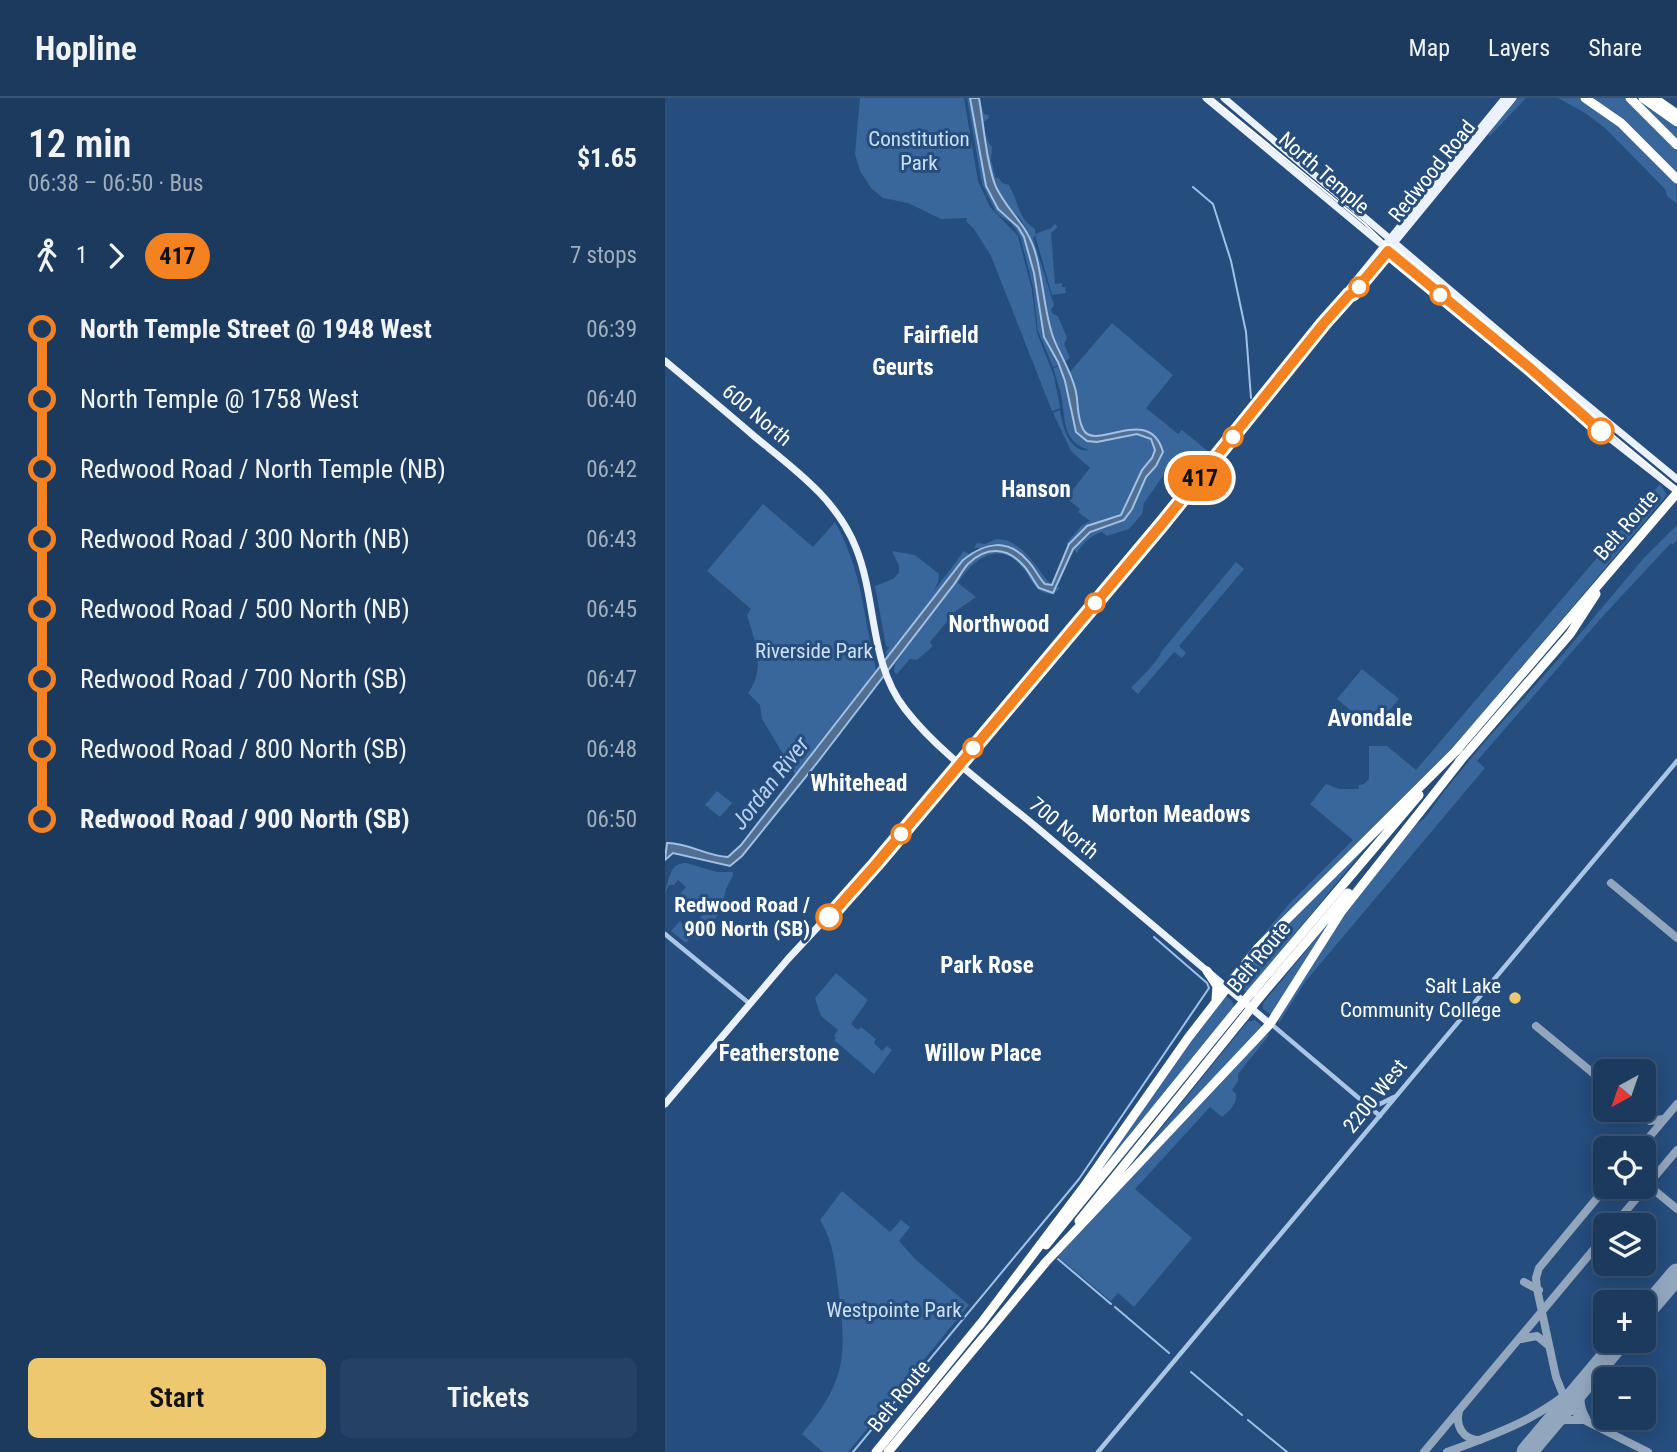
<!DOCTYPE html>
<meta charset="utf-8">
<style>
:root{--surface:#1c3a5e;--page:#254164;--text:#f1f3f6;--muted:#a0adbc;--line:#3a5473;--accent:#eec86f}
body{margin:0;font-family:"Roboto Condensed",sans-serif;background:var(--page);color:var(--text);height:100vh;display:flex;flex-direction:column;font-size:26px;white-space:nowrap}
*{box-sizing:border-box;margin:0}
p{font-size:23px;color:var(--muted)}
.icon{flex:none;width:38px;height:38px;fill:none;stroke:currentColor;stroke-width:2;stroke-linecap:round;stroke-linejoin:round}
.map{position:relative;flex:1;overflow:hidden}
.sheet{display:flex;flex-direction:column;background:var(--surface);width:665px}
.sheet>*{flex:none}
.badge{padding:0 14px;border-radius:23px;font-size:24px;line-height:46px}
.needle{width:46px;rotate:220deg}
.fabs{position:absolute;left:928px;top:961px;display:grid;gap:14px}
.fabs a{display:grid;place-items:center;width:63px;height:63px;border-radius:10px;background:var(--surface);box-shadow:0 4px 18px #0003,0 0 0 2px var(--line);font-size:35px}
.map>.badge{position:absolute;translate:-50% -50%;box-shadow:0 0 0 4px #fff}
.legs{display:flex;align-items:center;gap:10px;height:77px;padding:0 28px;font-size:23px}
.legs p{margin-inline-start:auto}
.head{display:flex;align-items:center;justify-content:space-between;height:119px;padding:0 28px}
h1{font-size:38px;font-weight:600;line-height:52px}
.cta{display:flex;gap:14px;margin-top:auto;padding:14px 28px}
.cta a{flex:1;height:80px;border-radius:10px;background:var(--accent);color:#111;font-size:28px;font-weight:600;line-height:80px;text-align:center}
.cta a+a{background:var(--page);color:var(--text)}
ul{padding:0 28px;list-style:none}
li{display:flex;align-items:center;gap:24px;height:70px;font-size:26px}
li i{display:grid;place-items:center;width:10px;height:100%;margin:0 9px;background:currentColor}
li i::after{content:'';width:18px;height:18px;margin:-9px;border:5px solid;border-radius:50%;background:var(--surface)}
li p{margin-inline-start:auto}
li:first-child i{background:linear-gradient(#0000 50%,currentColor 0)}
li:last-child i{background:linear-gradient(currentColor 50%,#0000 0)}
header{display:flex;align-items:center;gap:42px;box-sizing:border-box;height:98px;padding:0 35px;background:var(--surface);border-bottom:2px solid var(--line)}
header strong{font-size:33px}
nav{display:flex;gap:38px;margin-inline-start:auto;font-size:24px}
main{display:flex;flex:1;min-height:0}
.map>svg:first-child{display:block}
.green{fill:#39679b}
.water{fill:#526f92;stroke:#9fc1e6;stroke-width:2}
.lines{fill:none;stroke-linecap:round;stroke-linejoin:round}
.stream{stroke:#9fc1e6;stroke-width:2}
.taxiway{stroke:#92a6be;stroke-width:8}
.runway{stroke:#92a6be;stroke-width:21}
.minor{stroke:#abc6e5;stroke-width:4.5}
.major{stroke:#ebf2fd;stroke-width:7}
.highway{stroke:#fff;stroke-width:9}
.tram{stroke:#fff;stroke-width:2}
.highway-bridge{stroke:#fff;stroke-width:9}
.line-1-casing{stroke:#fff;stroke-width:16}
.line-1{stroke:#f58220;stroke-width:10}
.stop-1-dot{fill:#fff;stroke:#f58220;stroke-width:3.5}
.poi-dot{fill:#eec86f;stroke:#254d7d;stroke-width:2.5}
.labels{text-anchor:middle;stroke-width:6;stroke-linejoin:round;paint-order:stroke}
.park-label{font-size:21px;fill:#cde0f4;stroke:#254d7d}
.street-label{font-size:21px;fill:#fff;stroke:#254d7d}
.stop-label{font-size:21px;font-weight:bold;fill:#fff;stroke:#254d7d;text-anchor:end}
.poi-label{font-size:21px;fill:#fff;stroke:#254d7d;text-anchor:end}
.neighbourhood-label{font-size:23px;font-weight:bold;fill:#fff;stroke:#254d7d}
.water-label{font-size:23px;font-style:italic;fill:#b6d0ed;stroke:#254d7d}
</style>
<header>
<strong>Hopline</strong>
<nav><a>Map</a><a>Layers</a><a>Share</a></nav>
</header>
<main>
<section class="sheet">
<div class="head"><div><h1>12 min</h1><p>06:38 – 06:50 · Bus</p></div><b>$1.65</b></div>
<div class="legs"><svg class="icon" aria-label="walk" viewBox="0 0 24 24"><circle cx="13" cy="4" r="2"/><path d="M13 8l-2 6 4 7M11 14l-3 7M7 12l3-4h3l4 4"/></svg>1<svg class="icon" aria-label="forward" viewBox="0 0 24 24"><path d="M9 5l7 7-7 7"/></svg><b class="badge" style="background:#f58220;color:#111">417</b><p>7 stops</p></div>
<ul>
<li><i style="color:#f58220"></i><b>North Temple Street @ 1948 West</b><p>06:39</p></li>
<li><i style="color:#f58220"></i><span>North Temple @ 1758 West</span><p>06:40</p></li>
<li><i style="color:#f58220"></i><span>Redwood Road / North Temple (NB)</span><p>06:42</p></li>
<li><i style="color:#f58220"></i><span>Redwood Road / 300 North (NB)</span><p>06:43</p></li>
<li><i style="color:#f58220"></i><span>Redwood Road / 500 North (NB)</span><p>06:45</p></li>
<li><i style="color:#f58220"></i><span>Redwood Road / 700 North (SB)</span><p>06:47</p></li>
<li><i style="color:#f58220"></i><span>Redwood Road / 800 North (SB)</span><p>06:48</p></li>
<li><i style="color:#f58220"></i><b>Redwood Road / 900 North (SB)</b><p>06:50</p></li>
</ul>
<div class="cta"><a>Start</a><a>Tickets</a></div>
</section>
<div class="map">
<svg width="1012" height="1354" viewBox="0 0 1012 1354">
<rect width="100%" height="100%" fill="#254d7d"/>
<!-- green -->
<path class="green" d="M195,0h104l14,83 12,26 28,29 14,54 5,43 17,43 6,32 -8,3 -61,-155 -17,-27 -8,-8 1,-3 -26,1 -33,-16 -25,-5 -12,-10 -11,-17 -5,-17z
M302,0h3l16,88 12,23 20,18 6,10 6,18 13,82 15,25 1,3 -6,2 -15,-36 -5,-44 -13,-51 -9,-13 -11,-7 -4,-4 -14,-28z
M314,0l5,16 4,1 1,3 -5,4c1,9 2,19 8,25l-1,13 7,27 -2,-8 2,-2 4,6 7,2c9,16 10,35 26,44v5l16,-6 4,-4 3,3 -7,6 4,51 7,-1v4h3l1,6 -14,2 -17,-60 -2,3 21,67 -3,5 2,4 5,2 9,22 -3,6 6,14 -6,4 -12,-29 -16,-80 -7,-19 -8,-14 -18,-20 -9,-17z
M853,0h8l-36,38 -2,-1z
M893,0h21l26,16 71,68 1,22 -10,-8 -2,-7 -60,-61 -20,-15z
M927,0h34l39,38 12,16v23l-64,-63z
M970,0l42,30v13z
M447,225l61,52 -27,33 32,26 4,-4 28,23 -18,22 -18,-15 -30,43 -2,11 -13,15 -22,7 -5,-4c-11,4 -19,10 -25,21l-4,-4c7,-8 14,-16 25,-20l-5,-5 -25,22 -2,-2 15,-18 9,-5 -12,-9 2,-3 -14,-11 24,-30 -19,-17 -18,-38 7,-3c2,17 11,44 29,40 -28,-9 -23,-31 -28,-55 -2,-9 -5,-18 -8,-27l7,-2 10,33 1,16 13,17c-8,-20 -7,-40 -15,-59z
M995,386l7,11 -221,261 -215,221 -4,1 63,-75 63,-63 -43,-36 16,-20 13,5h20v-4l5,-1 5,-5v-33h18l29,24z
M98,406l50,43 22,-25c28,51 28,93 41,148l-81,104 -33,-55 -2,-14 -12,-12c18,-23 7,-52 -1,-78l4,-6 -44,-38z
M1012,427v15l-4,5 -2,-2 -68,73 -126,145 8,7 -180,214 -26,41 -1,-7 54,-87 80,-101 13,-10 20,-28 43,-52 75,-84 80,-95z
M331,441c28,0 40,31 56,46l-7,-1c-5,-5 -6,-9 -9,-15 -18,-28 -36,-22 -62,-21l3,-5 8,1z
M227,453l23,4 24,19 -1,8 -5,10 31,-41 6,4 -83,103 -1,-6 3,-4 -3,-2 -11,-60 18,-7 6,-6v-7z
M329,453l17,2 19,20 5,11 18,9 4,-6 3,1 -6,6c-21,1 -22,-18 -35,-30 -22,-24 -48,-2 -61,19l18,14 -20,14 -26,31 3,4 -16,14 -7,-1 -13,15 -3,-2 1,-8 71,-98 13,-11z
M571,464l8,7 -65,77 7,7 -4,5 -8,-6 -36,42 -7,-6c8,-9 27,-26 30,-36z
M697,571l37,30 -26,30 -36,-30z
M52,693l15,12 -12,14 -15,-12z
M711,737l-128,156h-7l-7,-5 40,-50z
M21,765l31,9h16v3l-7,14 -6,23 -22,28 -6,-5 -6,8 -15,-12 9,-10 6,8h5l14,-17 -4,-4 1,-2 -7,-6 -3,3 -12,-9 6,-7 -8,-7 -4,5h-5l-4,8v-2c5,-13 4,-28 21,-28z
M667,821l-61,96 -8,-6v-6z
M171,875l32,27 -17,24 7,6 3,-3 15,12 -2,4 8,8 5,-5 5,4 -18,24 -40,-34 2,-2 -2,-2 4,-6 -17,-14 -6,-18z
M561,898l6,5 2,7 -144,176 114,-163z
M589,921l9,8 -160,173 145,-179h6z
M605,936l-32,40v7l-6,9 4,4c2,9 -7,18 -14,23l-12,-10 -75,82 57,49 -58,69 -16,-14 -7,8 -54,-45 207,-220z
M177,1093l48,41 11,-12 9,7 -11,14 16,18 54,46 -121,147h-25l-21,-18c45,-54 45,-79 36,-147 -3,-24 -5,-46 -18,-67z"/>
<!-- water -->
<path class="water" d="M305,0h9c4,23 8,69 17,89 13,27 32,37 40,68 7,26 8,53 16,79 6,18 18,35 23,54 4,13 1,28 8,41 11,24 66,-26 80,23l-7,14 -10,11 -14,32 -8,11 -34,12 -17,17 -20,44 -14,-5c-6,-7 -9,-16 -16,-23 -16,-18 -37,-19 -55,-1 -6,6 -10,16 -16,23l-135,176 -75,93 -12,10 -57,-13 -8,7 2,-17c19,-1 39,13 61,14l13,-12 222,-285c22,-18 45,-22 65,1 7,7 10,16 17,23l7,1 17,-41 18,-18 34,-11 21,-45 10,-12 3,-8 -4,-11 -14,-5 -40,8 -10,-1 -11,-9 -11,-51 -7,-19 -14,-25 -10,-64 -10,-36 -6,-10 -20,-18 -12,-23z"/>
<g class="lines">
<!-- stream -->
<path class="stream" d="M528,89l20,17 18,57 15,71 5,66
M393,1161l53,45
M450,1209l54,46
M526,1274l51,43
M583,1322l39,32
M188,1354l226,-273 130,-191 -2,-5 -53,-46"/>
<!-- taxiway -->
<path class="taxiway" d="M946,785l66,55
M871,928l69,57
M971,1012l14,11 13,-2
M975,1050l37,-44
M978,1083l34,28
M942,1088l-68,82 -3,10 1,11 19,88 8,20 11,15 11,9 62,31
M949,1127l63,-75
M859,1184l15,8
M856,1241l16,-3 12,10
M794,1313c-4,15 4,29 21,29
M921,1320c-8,-13 -7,-25 1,-37
M882,1331l17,-9h20
M876,1338l11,-19 5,-16
M759,1354l181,-216
M782,1354c67,-24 102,-38 155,-88"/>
<!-- runway -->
<path class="runway" d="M978,1216l34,-40
M862,1354l94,-112"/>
<!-- minor -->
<path class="minor" d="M0,836l85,70
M606,926l109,92
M699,1002l16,4 14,-7
M433,1354l579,-691"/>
<!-- major -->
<path class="major" d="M541,0l324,270 78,69 69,54
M559,0l305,259 148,122
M684,197v-6l156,-191
M0,263c30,25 60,50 89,75 40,33 83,63 102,112 21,52 13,115 49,161 33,43 88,82 130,117 78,66 157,132 235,198
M0,1006l123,-145 79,-85 295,-350 187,-229 4,-2 160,-195"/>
<!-- highway -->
<path class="highway" d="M920,0l36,25 56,56
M965,0l47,47
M978,0l34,24
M989,0l23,16
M790,654l222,-259
M794,664l111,-128 26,-40
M542,873l10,15 -1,14
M587,894l167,-197
M594,900l89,-105
M414,1123l165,-204
M381,1147l190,-234
M379,1166l226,-240 71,-112 120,-152
M314,1228l104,-138 105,-150 69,-89 202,-201
M211,1354l105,-129
M223,1354l158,-190"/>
<!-- tram -->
<path class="tram" d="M547,0l153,126 46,44 266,220"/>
<!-- highway-bridge -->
<path class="highway-bridge" d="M571,913l16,-19
M579,919l15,-19"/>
</g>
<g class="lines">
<defs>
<path id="line-1" d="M164,819l47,-53 286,-340 162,-201 25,-28 4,-2 35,-42 142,117 71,63"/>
</defs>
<!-- line-1 casing -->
<use href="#line-1" class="line-1-casing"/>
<!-- line-1 -->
<use href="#line-1" class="line-1"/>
</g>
<!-- markers -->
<g class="stop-1-dot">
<circle cx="694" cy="189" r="9"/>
<circle cx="775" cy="197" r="9"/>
<circle cx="936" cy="333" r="12"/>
<circle cx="568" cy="339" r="9"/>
<circle cx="430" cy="505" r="9"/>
<circle cx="308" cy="650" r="9"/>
<circle cx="236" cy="736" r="9"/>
<circle cx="164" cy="819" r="12"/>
</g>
<circle class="poi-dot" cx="850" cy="900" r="7"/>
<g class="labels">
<!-- park labels -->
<g class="park-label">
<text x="254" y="48">Constitution<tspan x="254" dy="24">Park</tspan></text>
<text x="149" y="560">Riverside Park</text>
<text x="229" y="1219">Westpointe Park</text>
</g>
<!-- street labels -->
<g class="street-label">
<text transform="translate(767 73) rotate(-51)" y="7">Redwood Road</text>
<text transform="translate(659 75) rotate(41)" y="7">North Temple</text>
<text transform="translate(92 317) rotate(40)" y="7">600 North</text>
<text transform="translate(961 427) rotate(-49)" y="7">Belt Route</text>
<text transform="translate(399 730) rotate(40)" y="7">700 North</text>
<text transform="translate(594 859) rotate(-50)" y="7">Belt Route</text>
<text transform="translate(710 998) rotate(-51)" y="7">2200 West</text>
<text transform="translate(234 1298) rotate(-51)" y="7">Belt Route</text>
</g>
<!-- stop labels -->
<g class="stop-label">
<text x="145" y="814">Redwood Road /<tspan x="145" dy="24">900 North (SB)</tspan></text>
</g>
<!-- poi labels -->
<g class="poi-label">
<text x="836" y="895">Salt Lake<tspan x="836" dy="24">Community College</tspan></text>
</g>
<!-- neighbourhood labels -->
<g class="neighbourhood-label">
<text x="276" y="245">Fairfield</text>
<text x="238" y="277">Geurts</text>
<text x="371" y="399">Hanson</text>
<text x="334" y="534">Northwood</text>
<text x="705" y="628">Avondale</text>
<text x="194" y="693">Whitehead</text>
<text x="506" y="724">Morton Meadows</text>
<text x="322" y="875">Park Rose</text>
<text x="114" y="963">Featherstone</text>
<text x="318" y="963">Willow Place</text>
</g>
<!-- water labels -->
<g class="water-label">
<text transform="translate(105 685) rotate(-52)" y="8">Jordan River</text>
</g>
</g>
</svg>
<div class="fabs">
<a><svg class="needle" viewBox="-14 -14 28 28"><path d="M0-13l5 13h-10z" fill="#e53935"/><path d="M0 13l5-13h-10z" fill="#a0adbc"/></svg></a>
<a><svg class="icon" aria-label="locate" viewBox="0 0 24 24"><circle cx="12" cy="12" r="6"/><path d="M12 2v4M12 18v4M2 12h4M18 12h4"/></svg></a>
<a><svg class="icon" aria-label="layers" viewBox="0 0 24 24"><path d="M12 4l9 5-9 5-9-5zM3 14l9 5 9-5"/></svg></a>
<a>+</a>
<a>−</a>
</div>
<b class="badge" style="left:535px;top:380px;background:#f58220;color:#111">417</b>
</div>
</main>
